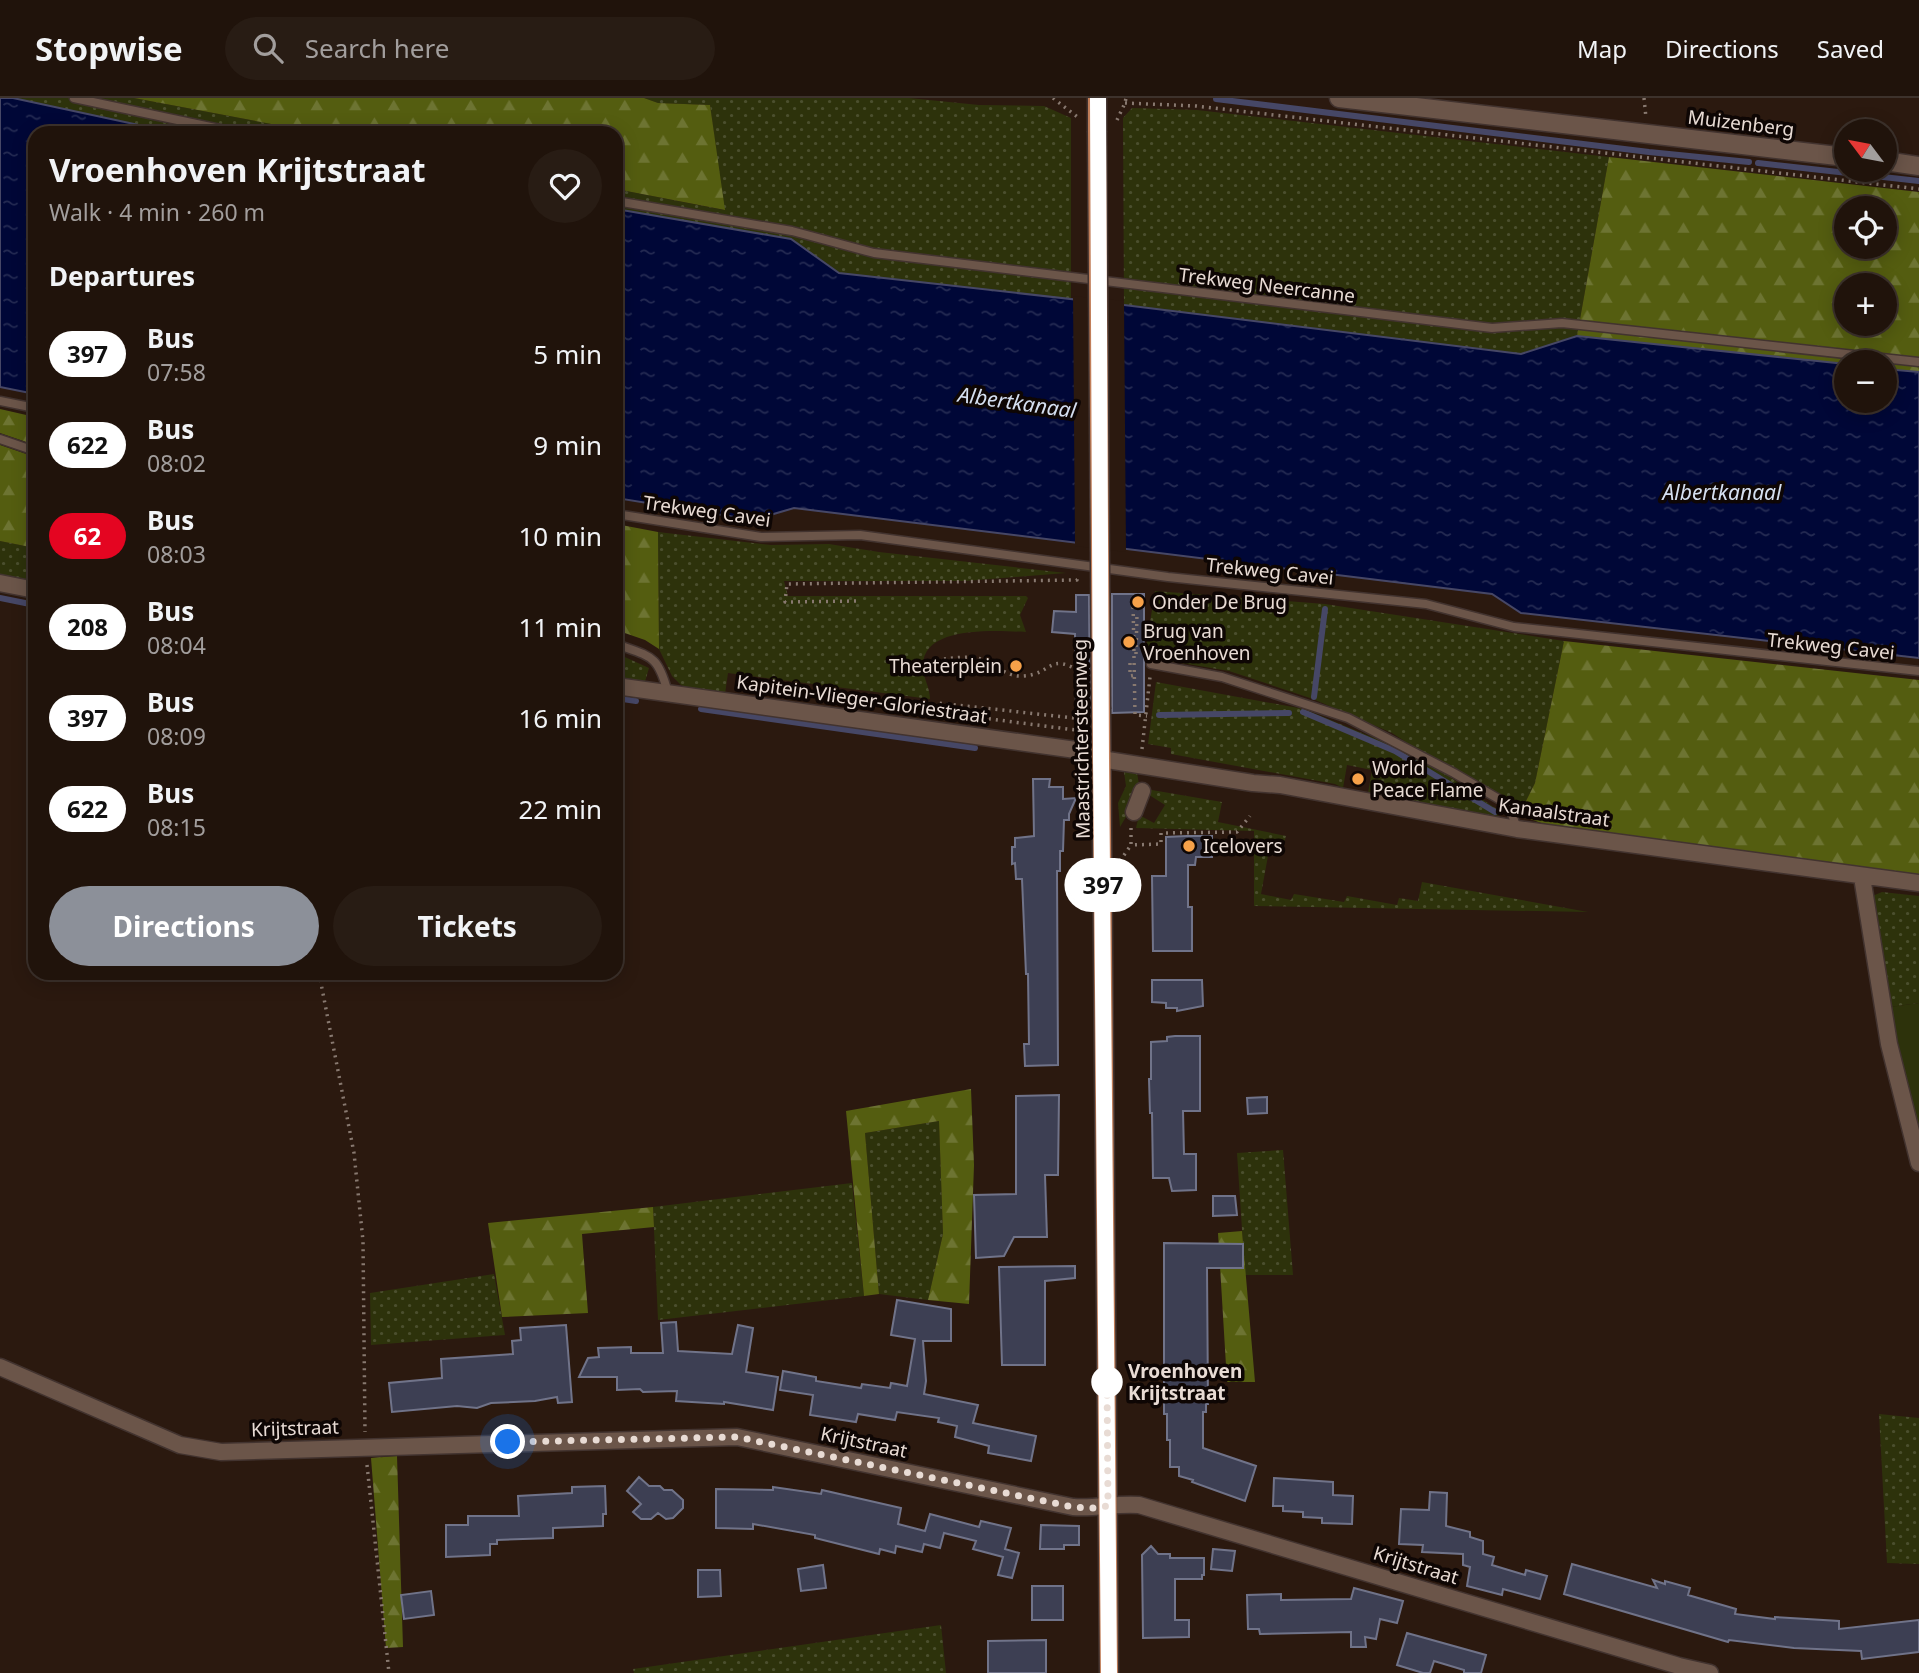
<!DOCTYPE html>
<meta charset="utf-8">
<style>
:root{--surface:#20130b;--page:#281c14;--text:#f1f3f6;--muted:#a29e9d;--line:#3d322c;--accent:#8c9099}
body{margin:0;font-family:"Noto Sans",sans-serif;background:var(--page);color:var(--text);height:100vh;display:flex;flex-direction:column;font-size:26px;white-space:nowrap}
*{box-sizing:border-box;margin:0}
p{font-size:23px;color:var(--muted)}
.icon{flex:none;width:38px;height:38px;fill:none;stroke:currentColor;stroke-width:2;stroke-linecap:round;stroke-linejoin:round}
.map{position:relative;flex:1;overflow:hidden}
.drawer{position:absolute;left:28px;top:28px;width:595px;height:854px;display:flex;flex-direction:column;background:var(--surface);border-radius:21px;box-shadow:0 4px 18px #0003,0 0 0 2px var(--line)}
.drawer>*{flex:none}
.badge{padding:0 14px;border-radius:23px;font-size:24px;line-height:46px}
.needle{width:46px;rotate:302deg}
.buttons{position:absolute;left:1834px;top:21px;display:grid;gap:14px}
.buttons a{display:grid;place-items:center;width:63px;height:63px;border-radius:50%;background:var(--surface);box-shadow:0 4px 18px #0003,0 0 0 2px var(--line);font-size:35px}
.you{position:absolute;width:35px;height:35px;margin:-18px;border:5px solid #fff;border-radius:50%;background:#1a73e8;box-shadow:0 0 0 10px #1a73e833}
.map>.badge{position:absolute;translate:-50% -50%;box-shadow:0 0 0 4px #fff}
h2{padding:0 21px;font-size:26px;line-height:63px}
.round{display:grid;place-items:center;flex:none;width:74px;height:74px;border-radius:37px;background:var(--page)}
.headline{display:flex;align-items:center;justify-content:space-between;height:119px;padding:0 21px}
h1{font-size:33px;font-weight:700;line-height:52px}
.primary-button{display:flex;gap:14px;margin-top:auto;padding:14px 21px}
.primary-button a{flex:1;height:80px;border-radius:42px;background:var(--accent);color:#fff;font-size:28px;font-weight:700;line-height:80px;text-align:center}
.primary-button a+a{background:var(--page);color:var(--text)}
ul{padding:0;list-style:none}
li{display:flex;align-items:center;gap:21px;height:91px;padding:0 21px}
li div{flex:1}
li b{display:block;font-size:26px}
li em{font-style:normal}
li .badge{min-width:77px;font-weight:700;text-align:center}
header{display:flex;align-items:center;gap:42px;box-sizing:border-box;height:98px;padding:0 35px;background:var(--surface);border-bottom:2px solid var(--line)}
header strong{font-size:33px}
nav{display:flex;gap:38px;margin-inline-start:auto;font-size:24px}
.search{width:490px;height:63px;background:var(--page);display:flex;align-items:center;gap:18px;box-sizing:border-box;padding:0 24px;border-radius:38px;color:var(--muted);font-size:26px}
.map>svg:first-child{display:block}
.grass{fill:url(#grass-dots)}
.forest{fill:url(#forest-firs);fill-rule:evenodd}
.park{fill:#2d320b}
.water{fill:url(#water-ripples);stroke:#464766;stroke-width:2}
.pier{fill:#2b190f}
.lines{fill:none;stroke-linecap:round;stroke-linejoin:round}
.stream{stroke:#464766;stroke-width:6}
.building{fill:#3d3f53;stroke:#707389;stroke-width:2}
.lane-casing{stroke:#42332f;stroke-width:11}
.street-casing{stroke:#42332f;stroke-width:19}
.secondary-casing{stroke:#42332f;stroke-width:21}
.primary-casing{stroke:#42332f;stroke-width:21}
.path{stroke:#887970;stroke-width:3.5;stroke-dasharray:2 5;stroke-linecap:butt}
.lane{stroke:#6b5549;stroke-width:8}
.street{stroke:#6b5549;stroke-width:16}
.secondary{stroke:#6b5549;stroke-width:18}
.primary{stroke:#c17e59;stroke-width:18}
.primary-bridge-casing{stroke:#42332f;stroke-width:21;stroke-linecap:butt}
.primary-bridge{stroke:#c17e59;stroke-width:18}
.line-casing{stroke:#fff;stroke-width:16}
.line{stroke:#fff;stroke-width:10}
.walk{stroke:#e8dbd4;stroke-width:7;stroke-dasharray:0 12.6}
.poi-dot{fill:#f7a149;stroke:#0e0604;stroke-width:2.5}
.stop-dot{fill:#fff;stroke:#fff;stroke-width:3.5}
.labels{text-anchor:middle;stroke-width:7;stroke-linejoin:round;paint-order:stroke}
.street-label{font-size:19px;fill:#e8dbd4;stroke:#0e0604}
.poi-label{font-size:19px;fill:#e8dbd4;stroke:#0e0604;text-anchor:start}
.stop-label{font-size:19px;font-weight:bold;fill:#e8dbd4;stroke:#0e0604;text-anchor:start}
.water-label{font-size:21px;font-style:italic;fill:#d5dff0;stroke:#0e0604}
</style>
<header>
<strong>Stopwise</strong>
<div class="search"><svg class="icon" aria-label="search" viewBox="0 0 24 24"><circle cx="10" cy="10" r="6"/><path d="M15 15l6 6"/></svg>Search here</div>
<nav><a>Map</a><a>Directions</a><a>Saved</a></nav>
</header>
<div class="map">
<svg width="1919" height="1575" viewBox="0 0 1919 1575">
<defs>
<pattern id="grass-dots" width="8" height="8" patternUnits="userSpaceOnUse" patternTransform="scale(1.75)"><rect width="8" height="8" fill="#2d320b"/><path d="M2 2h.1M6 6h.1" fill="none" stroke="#4b4f2e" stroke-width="1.8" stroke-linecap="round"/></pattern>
<pattern id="forest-firs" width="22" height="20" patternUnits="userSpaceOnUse" patternTransform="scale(1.75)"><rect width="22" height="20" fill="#545d10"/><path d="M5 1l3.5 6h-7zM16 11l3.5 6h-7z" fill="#6d7432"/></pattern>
<pattern id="water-ripples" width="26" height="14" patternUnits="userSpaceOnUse" patternTransform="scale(1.75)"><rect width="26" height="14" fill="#000737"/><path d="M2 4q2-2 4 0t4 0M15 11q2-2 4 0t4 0" fill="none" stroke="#252b53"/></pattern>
</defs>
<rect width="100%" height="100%" fill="#2b190f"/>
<!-- grass -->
<path class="grass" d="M13,0h121l185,35h-143z
M644,0h265l70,7 65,1 27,12v181l-233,-26 -47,-34 -175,-30v-20l108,21 -14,-105 -52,-2z
M1132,10l65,2 412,47 -32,179 -55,18 -398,-49 -1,-187z
M658,434l113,13 58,-1 50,8 187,21 -101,8h-181l4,15h238l2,2 -8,17 6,17c-26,-1 -105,-8 -103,35 0,11 7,20 7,32l-202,-26 -3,21 -36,-5 -8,-4 -9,-9 -13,-27z
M0,443l35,7v38l-35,-7z
M1155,493l170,13 239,37 -29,142 -16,32 -127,-82 -79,-34 -84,-28 -71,-12 1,-10 -13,-1z
M616,555l33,15 -5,17 -28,-4z
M1156,584l148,27 92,38 51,28 51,35 1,5 -5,2 -126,-24 4,-23 -25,-5 -4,23 -8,-4 -164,-30v-6l-23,-4z
M1127,669h9l4,23 -4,-2 -10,18 4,4 -10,17 -2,-24 8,-17 -2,-14z
M1146,691l76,13 -4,20 68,14 -3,11 -13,-2 -9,49 30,6 3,-6 50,8 3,-6 50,9 2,-7 19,3 4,-19 166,30 -334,-6v-75l-118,-3 3,-13 15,8 11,-18 -19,-12z
M1882,794l37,4v107l-29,4 -20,-110z
M939,1023l4,113 -15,66 -49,-6 -14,-161z
M1283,1052l10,125h-48l-8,-122z
M852,1085l12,113 -206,24 -5,-113z
M494,1176l11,61 -134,10 -1,-52z
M1879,1316l40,4v146l-32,-1z
M941,1527l5,48h-312l-1,-4z"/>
<!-- forest -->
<path class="forest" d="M134,0h510l14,5 52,2 15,105 -109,-21v-56h-297z
M1609,59l310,35v180l-34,-3v-7h-39v2l-269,-28zM1846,110h39v39h-39zM1846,187h39v39h-39z
M0,311l35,8v28l-35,-12z
M0,347l35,12v91l-35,-7z
M616,426l42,8 1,117 -14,-9 -29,-10z
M1564,543l355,39v198l-333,-45 -42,-9 -25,-9 16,-32z
M971,991l3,76 -5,139 -41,-4 15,-66 -4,-113 -74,12 14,161 -15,2 -18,-185z
M653,1109l1,20 -72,7 6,79 -86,4 -14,-94z
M1242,1133l13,151h-28l-9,-149z
M397,1358l6,191 -17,1 -15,-190z"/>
<!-- park -->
<path class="park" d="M1919,905v131l-29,-127z"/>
<!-- water -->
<path class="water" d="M0,0h13l163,35h-141v261l-35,-7z
M616,111l175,30 48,34 285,32 397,49 56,-18 269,28v37h39v-32l34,3v286l-398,-45 -29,-19 -698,-86 -41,12 -137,-22z"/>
<!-- pier -->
<path class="pier" d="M1073,198l51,5 2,251 -51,-6z"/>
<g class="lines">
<!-- stream -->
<path class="stream" d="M1216,1l433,53 100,10
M1758,65l161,18
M0,500l35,7
M1314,599l11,-88
M616,600l20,3
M701,611l274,39
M1303,614l92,39 100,61
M1159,617l130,-2"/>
</g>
<!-- building -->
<path class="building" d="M1112,496h32v118l-32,1z
M1076,497h13l1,118h-14l-1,-79 -23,-2 2,-21 22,1z
M1033,681h17l-1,8h14v12l13,-1 -7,16v6h-5l-1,31h-3v20h-3l1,194 -33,1 -1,-22h5l-1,-70h-2l-4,-95h-6l-1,-16 -3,1v-17h3v-9l19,-2z
M1187,738h25v21h-16l-1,8h-7v42h4v44h-39l-1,-75h14v-39z
M1152,882h50l1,26 -26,5v-3h-11v-5l-14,-1z
M1175,938h25v75h-17l1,43h12v36l-24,1 -3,-13h-16l-1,-65h-2l-1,-34h2v-37l16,-1v-4z
M1059,997l-1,80h-13l2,62h-33l-10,19 -28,2 -2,-63 42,-1v-98z
M1267,999v16l-19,1 -1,-16z
M1213,1098h22l2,19 -24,1z
M1164,1145l79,1v24h-36l1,136h-2v8h-3v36l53,18 -11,35 -53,-19 1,-2 -14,-4v-9h-9v-27h-3v-26h-3z
M1075,1168v12l-30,3v84h-43l-3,-98z
M897,1202l54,9v32h-28l3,40 -2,13 54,11 -5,18 63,13 -5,25 -43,-8 1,-7 -34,-9 2,-11 -19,-4 1,-4 -42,-6 -2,8 -37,-6 -2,8 -46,-7 3,-20 -33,-5 3,-19 33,6v4l45,7 1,-4 28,4 1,-5 16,3 8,-47 -24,-4z
M676,1224l2,29 54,3 6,-29 15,3 -7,44 32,5 -5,33 -49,-8v2l-48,-3 1,-10 -34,1 -3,-3 -23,1v-13h-38l9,-19 11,-1 -1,-9 33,-1v6h32l-2,-30z
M566,1227l6,77 -14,1 -1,-6 -22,4 -44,2 -14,5 -20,-2 -65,6 -3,-29 53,-5 -1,-19 72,-5 -1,-13 9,-1 -1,-12z
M639,1379l10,9h11l4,4h8l11,10v8l-10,10 -7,1 -8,-6 -7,6h-10l-8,-7 8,-8 -14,-13z
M1274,1380l59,4v13l20,1 -1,28 -30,-1v-5l-19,-1v-5l-20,-1v-5h-10z
M605,1388l1,28h-3v12l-50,2v10l-56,2v4h-7v11l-44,2v-32h22v-9h51l-1,-20 54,-3v-6z
M773,1389l48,7 1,-4 79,18 -3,16 27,7 5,-17 49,13 2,-6 30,7 -6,21 14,4 -7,25 -14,-3 5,-18 -30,-8 3,-8 -32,-8 -4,15 -16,-4 -2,8 -26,-6 -1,7 -15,-4 -1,5 -64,-16v-3l-62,-11v5l-37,-1v-39l57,1z
M1430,1394l17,1 -1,33 24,6v5l13,4v13l11,3 -2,8 33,10 1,-5 21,6 -7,23 -37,-10 -1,6 -35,-9 3,-19 -7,-2v-11l-41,-2 1,-7 -24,-1 2,-35 28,1z
M1041,1427l38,1v19h-15v4h-24z
M1151,1448l7,8h12v4h34v17h-2v4h-27v41h14v17l-46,1 -1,-83z
M1213,1451l22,2 -3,20 -21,-2z
M1572,1466l85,24 -4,-8 12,4v-3l25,7 -2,7 48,14 -1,5 40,5v-2l64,4v8l80,-9v32l-57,7 -1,-8 -67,-3 -65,-8 -1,2 -164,-48z
M823,1467l3,23 -25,3 -3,-22z
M698,1472h22l1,26 -23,1z
M1032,1488h31v34h-31z
M1354,1490l49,13 -6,22 -17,-4 -4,20 -11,-2 1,10h-15v-15l-91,2 -1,-5h-11l-1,-34 34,-1v6l70,-1z
M431,1493l3,24 -30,4 -3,-24z
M1407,1535l79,22 -5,18h-17v-3l-30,-9 -4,12h-7l-26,-8z
M1046,1542v33h-58v-32z"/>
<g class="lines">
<defs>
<path id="lane" d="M74,0l165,35
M616,103l176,30 82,22 618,75 70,-5 357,39
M0,303l35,7
M0,341l35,12
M616,416l145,23 99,-2 308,42 258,27 88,23 405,44
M616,546c36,13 42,11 52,49
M1151,566l71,13 126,41 106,55 55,32 8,24"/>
<path id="street" d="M0,485l35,7
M616,588l467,65 18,8 152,24 27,2 237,44 402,54
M1134,714l8,-21
M1862,779l27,167 30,119
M0,1269l180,78 41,7 516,-15 336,70c22,2 44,-4 66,-2l540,161 31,7"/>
<path id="secondary" d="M1339,0l507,59
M1885,63l34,5"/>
<path id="primary" d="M1097,33v-33
M1101,611l8,964"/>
</defs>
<!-- lane casing -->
<use href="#lane" class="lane-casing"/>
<!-- street casing -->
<use href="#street" class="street-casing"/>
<!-- secondary casing -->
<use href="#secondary" class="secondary-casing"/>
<!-- primary casing -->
<use href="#primary" class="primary-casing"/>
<!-- path -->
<path class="path" d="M1053,0l27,21
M1644,0l2,20
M1125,5l71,3 723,83
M1117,22l8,-17 1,-5
M1133,502l2,115 12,1
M856,503l-71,1 2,-18 290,-4v-3
M1136,556l1,-40
M944,561c11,-1 23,-3 33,-1 16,3 29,20 46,18 31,-2 24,-25 60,-3
M1130,565v13l6,-1
M939,614h-3l2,-9 145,16
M975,619l108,14
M1142,651l8,-72
M1131,730v17l30,-1v-11l76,-1 13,-16
M1120,763l11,-16
M319,875l35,180 9,88 2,191
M367,1367l22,208"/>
<!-- lane -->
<use href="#lane" class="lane"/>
<!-- street -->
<use href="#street" class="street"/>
<!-- secondary -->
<use href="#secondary" class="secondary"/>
<!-- primary -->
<use href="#primary" class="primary"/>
<defs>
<path id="primary-bridge" d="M1097,33l4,578"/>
</defs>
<!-- primary-bridge casing -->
<use href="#primary-bridge" class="primary-bridge-casing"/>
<!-- primary-bridge -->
<use href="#primary-bridge" class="primary-bridge"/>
</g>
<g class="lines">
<defs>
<path id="line" d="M1098,0l3,661 8,914"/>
</defs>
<!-- line casing -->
<use href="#line" class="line-casing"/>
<!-- line -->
<use href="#line" class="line"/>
<!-- walk -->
<path class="walk" d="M508,1344l229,-5 336,70 19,1 16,-2 -1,-127v3"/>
</g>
<!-- markers -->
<g class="poi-dot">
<circle cx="1138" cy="504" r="7"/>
<circle cx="1129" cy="544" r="7"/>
<circle cx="1016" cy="568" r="7"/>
<circle cx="1358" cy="681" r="7"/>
<circle cx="1189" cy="748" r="7"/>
</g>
<circle class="stop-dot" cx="1107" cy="1284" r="14"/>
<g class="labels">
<!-- street labels -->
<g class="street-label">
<text transform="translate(1741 25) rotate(7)" y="7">Muizenberg</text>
<text transform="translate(1267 187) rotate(7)" y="7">Trekweg Neercanne</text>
<text transform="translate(707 413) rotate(8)" y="7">Trekweg Cavei</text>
<text transform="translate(1270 473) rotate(6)" y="7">Trekweg Cavei</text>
<text transform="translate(1831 548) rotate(6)" y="7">Trekweg Cavei</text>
<text transform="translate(862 601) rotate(8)" y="7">Kapitein-Vlieger-Gloriestraat</text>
<text transform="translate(1081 641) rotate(-91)" y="7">Maastrichtersteenweg</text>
<text transform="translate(1554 714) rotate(8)" y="7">Kanaalstraat</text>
<text transform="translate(295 1330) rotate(-2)" y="7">Krijtstraat</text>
<text transform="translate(864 1344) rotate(12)" y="7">Krijtstraat</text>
<text transform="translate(1416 1467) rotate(17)" y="7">Krijtstraat</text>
</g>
<!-- poi labels -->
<g class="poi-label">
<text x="1152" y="511">Onder De Brug</text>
<text x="1143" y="540">Brug van<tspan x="1143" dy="22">Vroenhoven</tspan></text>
<text x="1002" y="575" text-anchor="end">Theaterplein</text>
<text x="1372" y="677">World<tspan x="1372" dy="22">Peace Flame</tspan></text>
<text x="1203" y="755">Icelovers</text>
</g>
<!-- stop labels -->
<g class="stop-label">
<text x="1128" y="1280">Vroenhoven<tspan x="1128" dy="22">Krijtstraat</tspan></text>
</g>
<!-- water labels -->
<g class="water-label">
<text transform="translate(1017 305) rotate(8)" y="7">Albertkanaal</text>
<text x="1722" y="402">Albertkanaal</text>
</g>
</g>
</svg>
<div class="buttons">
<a><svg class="needle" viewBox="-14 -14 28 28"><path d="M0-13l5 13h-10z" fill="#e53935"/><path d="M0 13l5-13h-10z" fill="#a29e9d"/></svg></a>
<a><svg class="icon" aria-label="locate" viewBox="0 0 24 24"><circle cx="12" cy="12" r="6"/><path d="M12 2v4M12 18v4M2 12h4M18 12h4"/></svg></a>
<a>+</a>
<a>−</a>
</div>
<div class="you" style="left:508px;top:1344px"></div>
<b class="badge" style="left:1103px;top:787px;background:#fff;color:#111">397</b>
<section class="drawer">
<div class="headline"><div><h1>Vroenhoven Krijtstraat</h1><p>Walk · 4 min · 260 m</p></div><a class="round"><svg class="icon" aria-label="heart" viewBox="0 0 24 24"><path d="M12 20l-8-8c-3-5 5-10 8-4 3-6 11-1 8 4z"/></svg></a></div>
<h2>Departures</h2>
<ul>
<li><span class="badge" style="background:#fff;color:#111">397</span><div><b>Bus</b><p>07:58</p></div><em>5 min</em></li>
<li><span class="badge" style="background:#fff;color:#111">622</span><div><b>Bus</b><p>08:02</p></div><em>9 min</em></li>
<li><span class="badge" style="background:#e40521;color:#fff">62</span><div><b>Bus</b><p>08:03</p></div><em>10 min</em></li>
<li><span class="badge" style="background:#fff;color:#111">208</span><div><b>Bus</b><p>08:04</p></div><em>11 min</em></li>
<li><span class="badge" style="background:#fff;color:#111">397</span><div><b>Bus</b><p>08:09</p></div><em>16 min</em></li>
<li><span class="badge" style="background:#fff;color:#111">622</span><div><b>Bus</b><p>08:15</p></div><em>22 min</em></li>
</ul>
<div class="primary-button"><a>Directions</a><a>Tickets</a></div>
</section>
</div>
